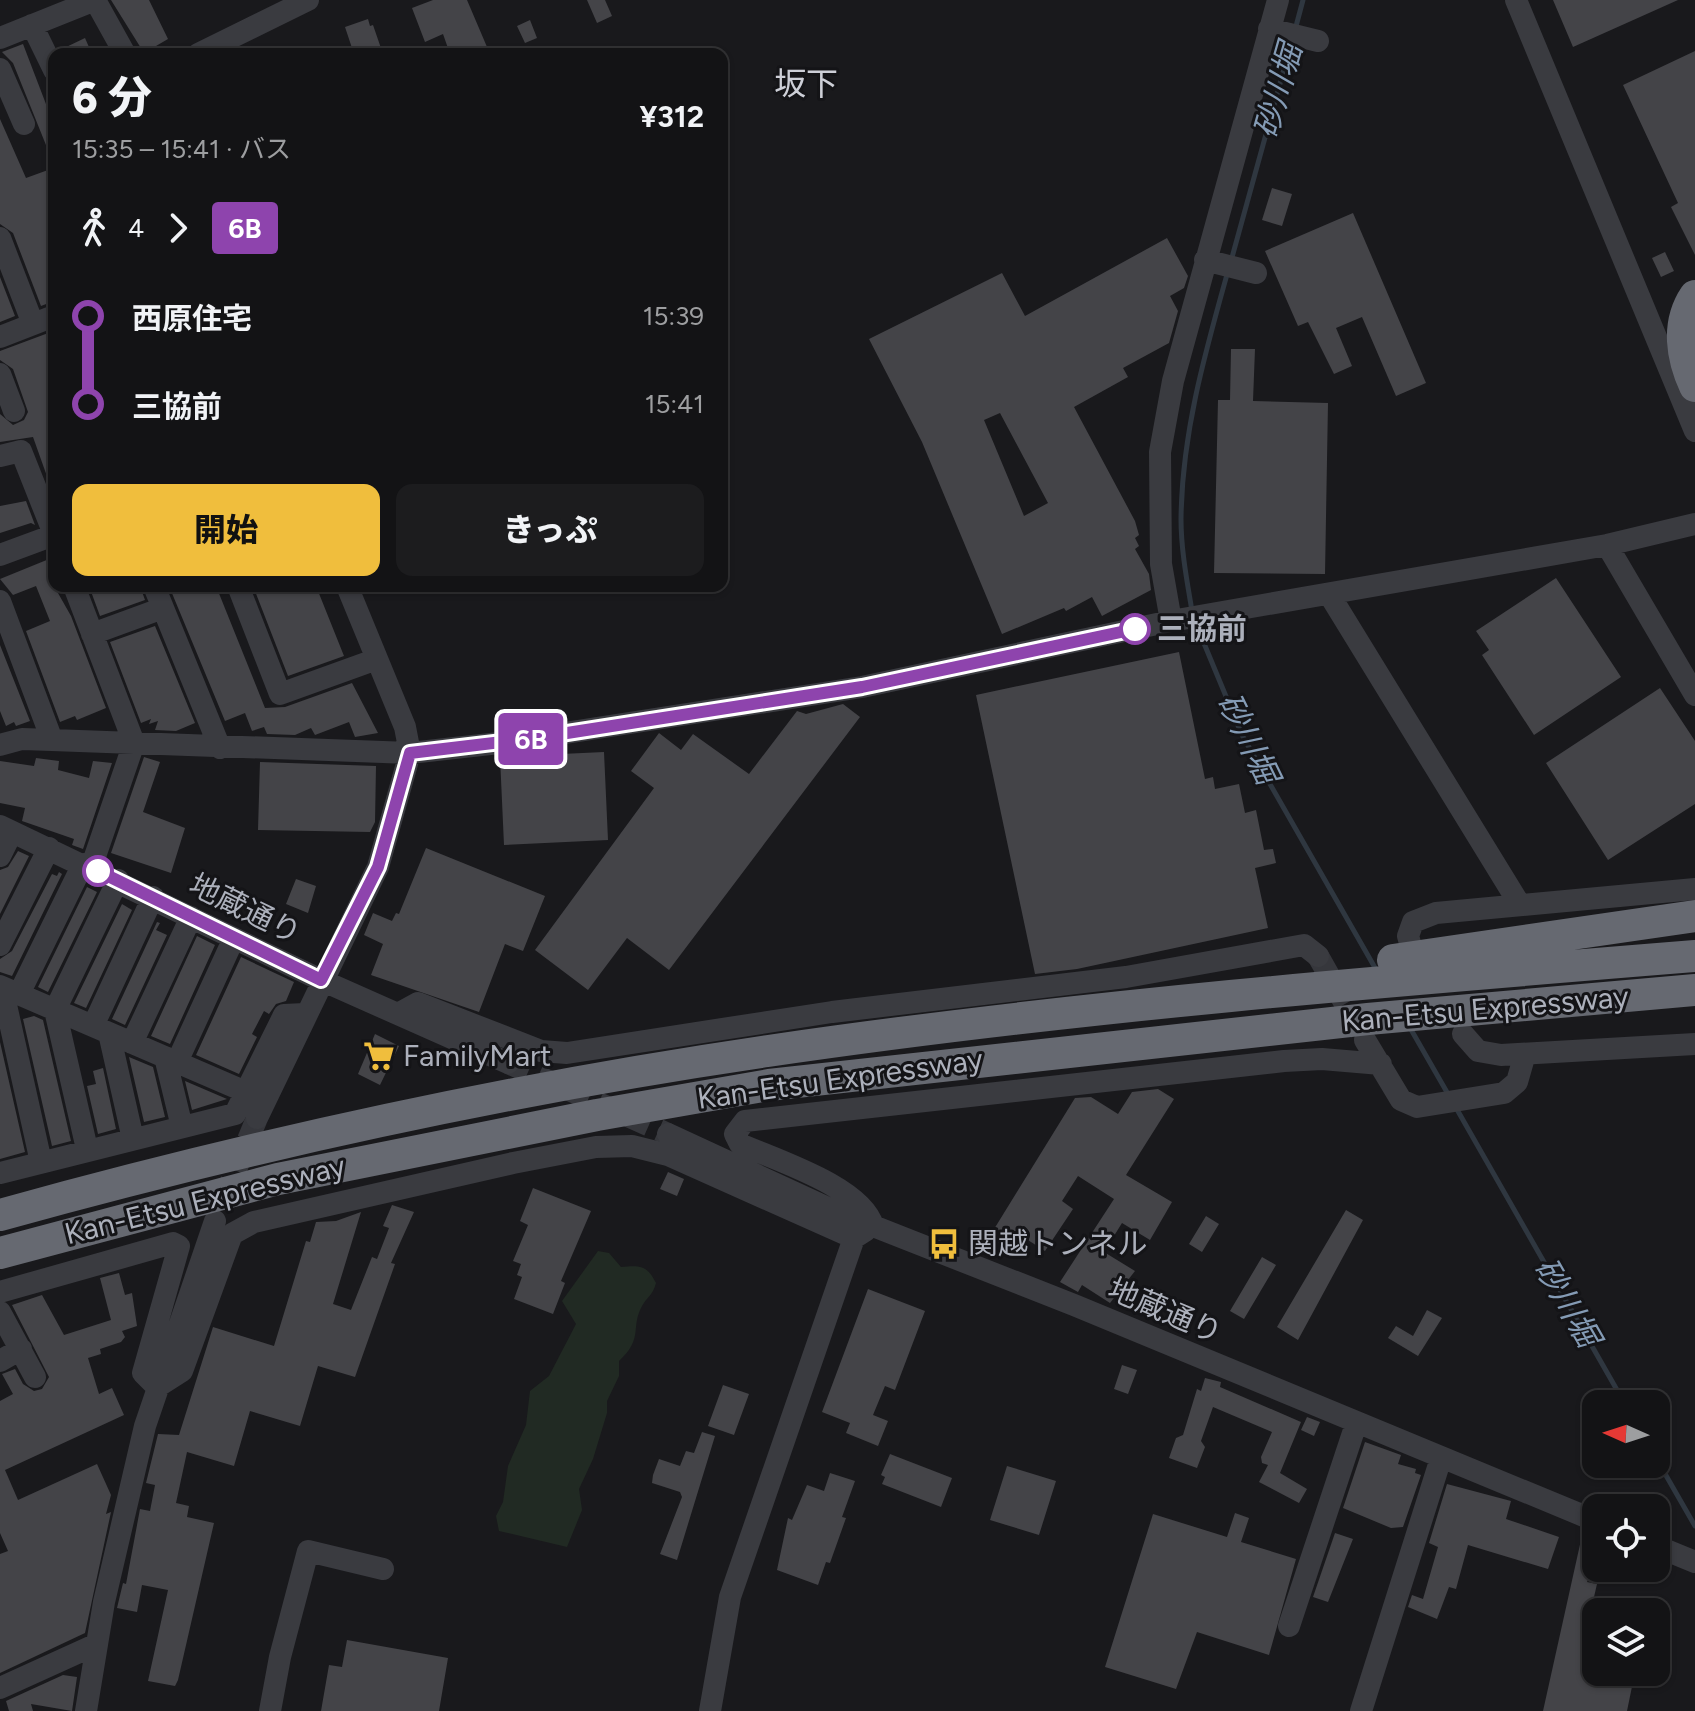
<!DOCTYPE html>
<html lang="ja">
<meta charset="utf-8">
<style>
:root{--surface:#131315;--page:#1c1c1e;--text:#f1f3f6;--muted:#9d9ea0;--line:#323234;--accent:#f0be3d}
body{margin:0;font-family:Figtree,"Noto Sans JP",sans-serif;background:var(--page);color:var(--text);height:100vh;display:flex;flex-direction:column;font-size:30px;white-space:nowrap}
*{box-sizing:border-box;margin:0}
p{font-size:26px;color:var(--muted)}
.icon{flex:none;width:44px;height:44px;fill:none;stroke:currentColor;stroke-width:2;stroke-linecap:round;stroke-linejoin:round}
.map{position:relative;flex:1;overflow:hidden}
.drawer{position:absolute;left:48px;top:48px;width:680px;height:544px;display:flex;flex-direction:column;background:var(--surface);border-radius:16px;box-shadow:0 2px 6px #0004,0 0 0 2px var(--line)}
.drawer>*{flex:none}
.badge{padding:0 16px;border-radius:6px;font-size:28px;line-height:52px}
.needle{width:52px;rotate:273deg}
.buttons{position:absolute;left:1582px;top:1390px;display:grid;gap:16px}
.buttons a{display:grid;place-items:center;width:88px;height:88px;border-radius:16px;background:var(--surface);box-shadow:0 2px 6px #0004,0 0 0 2px var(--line);font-size:40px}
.map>.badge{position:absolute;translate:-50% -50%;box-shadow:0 0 0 4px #fff}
.legs{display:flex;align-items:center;gap:12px;height:88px;padding:0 24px;font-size:26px}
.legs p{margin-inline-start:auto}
.summary{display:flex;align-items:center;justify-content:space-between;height:136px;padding:0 24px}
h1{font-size:44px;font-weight:800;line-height:60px}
.primary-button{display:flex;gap:16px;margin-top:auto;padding:16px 24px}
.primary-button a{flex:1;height:92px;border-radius:16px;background:var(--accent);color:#111;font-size:32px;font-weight:800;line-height:92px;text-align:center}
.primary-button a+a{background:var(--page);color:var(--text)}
ul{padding:0 24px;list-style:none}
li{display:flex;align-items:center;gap:28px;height:88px;font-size:30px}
li i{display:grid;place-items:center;width:12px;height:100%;margin:0 10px;background:currentColor}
li i::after{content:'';width:20px;height:20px;margin:-10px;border:6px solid;border-radius:50%;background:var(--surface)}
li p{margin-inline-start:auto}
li:first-child i{background:linear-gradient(#0000 50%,currentColor 0)}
li:last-child i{background:linear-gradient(currentColor 50%,#0000 0)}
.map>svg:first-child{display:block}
.green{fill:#212a23}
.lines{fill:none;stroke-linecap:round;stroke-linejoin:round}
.stream{stroke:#2f3740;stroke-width:5}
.building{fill:#444448;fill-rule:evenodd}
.minor-tunnel{stroke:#36373c;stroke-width:22;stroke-dasharray:22 11;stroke-linecap:butt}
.minor{stroke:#3a3b40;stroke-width:22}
.highway{stroke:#666971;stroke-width:32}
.line-1-casing{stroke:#fff;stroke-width:18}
.line-1{stroke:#8e44ad;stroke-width:12}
.stop-1-dot{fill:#fff;stroke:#8e44ad;stroke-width:4}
.labels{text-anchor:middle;stroke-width:6;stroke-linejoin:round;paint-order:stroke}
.stop-label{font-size:30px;font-weight:bold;fill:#acb0bb;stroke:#141417;text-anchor:start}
.street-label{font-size:30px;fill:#acb0bb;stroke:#141417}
.poi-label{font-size:30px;fill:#acb0bb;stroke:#141417;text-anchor:start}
.neighbourhood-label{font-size:32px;fill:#cdcfd7;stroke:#141417}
.water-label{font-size:32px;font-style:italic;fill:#849bb5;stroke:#141417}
</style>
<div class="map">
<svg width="1695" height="1711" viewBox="0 0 1695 1711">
<rect width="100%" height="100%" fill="#19191c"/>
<!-- green -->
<path class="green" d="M598,1251l11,2 12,14c19,-2 26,-2 35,16 -3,12 -9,14 -14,23 -12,22 2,32 -23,55v15l-12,25v12l-14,46 -14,30 3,21 -15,37 -68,-16 -3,-15 7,-14 5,-36 18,-41 4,-34 19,-15 27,-52 -14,-23z"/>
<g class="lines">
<!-- stream -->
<path class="stream" d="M1295,30l8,-30
M1231,261l61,-221
M1192,611c-5,-30 -11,-61 -11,-92 1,-86 24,-166 47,-248
M1196,624l46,111 136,238
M1409,1026l39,68
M1455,1106l170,298
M1656,1458l39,68"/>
</g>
<!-- building -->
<path class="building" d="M111,0h38l19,39 -24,14z
M433,0h34l23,54h-40l-7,-20 -18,8 -13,-34z
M587,0h18l7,16 -15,7z
M1553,0h125l-105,47z
M368,19l2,7 3,-1 10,29h-29l-9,-27z
M530,20l7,18 -12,5 -8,-17z
M85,38l7,16h-30l-2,-4z
M23,44l31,81v40l-41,-102 -11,-11z
M1695,51v204l-24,-48 7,-4 -55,-118z
M0,119l26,59 22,-8 6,15v116l-13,5 -28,-73 -13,-9z
M1272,188l20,6 -10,32 -20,-6z
M1353,213l73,170 -30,13 -34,-79 -26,11 16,38 -18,8 -26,-52 -10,4 -33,-75z
M1167,238l21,38 -4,12 -14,8 8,15 -9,32 -46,25 5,9 -54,30 61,114 4,14 -4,3 4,8 -4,3 14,25 2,16 -49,26 -10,-19 -26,14 -2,-3 -62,26 -80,-192 -53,-103 133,-66 23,43zM1000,413l48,90 -24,13 -40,-96z
M1665,252l9,19 -13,6 -9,-19z
M0,277l15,39 -15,6z
M51,332l3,2v13l-4,2 4,10v137l-21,-59 -33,5v-28l13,11 11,-5 4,-8 -15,-43 -13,-9v-9z
M1231,349h24l-2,52 75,2 -3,171 -111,-1 4,-173h12z
M26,501l9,24 -4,-2 -31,10v-27z
M54,557v29l17,30 35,92 -29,12 -2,-4 -15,6 -34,-91 24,-10 -14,-35 -23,9 -13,-16z
M1556,578l65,99 -87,58 -52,-80 7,-5 -13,-19z
M89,586h51l5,14 -45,16z
M169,586h47l49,122 20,-1 67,-24 26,50 -23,4 -6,-15 -34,13 -4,-7 -16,7 -28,-1 -3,-7 -12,4 -7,-18 -20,8z
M253,586h26l1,5 12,-5h24l28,70 -56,20z
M155,626l40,97 -19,8 -21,-1 3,-9 -9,3 2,-5 -10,4 -31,-81z
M0,645l30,76 -14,5 -2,-4 -8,4 -6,-15z
M1179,652l26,127 8,-2 2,12 24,-5 6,29 11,-3 8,40 9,-1 3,14 -21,5 13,60 -191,41 -42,5 -59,-279z
M1660,688l35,53v63l-87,56 -62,-97z
M843,704l17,13 -191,253 -42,-32 -39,52 -53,-40 119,-162 -23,-17 28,-38 22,17 12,-16 56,40 48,-63 9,3z
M604,752l4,88 -104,5 -4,-88z
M144,757l16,5 -17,50 42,16 -14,45 -60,-20z
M36,758l23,3 -1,9 31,8 4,-17 19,2 -29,86 -11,-4 2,-6 -52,-18 3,-13 -25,-5v-42l34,5z
M260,762l116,4 -1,56 -5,10 -112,-2z
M426,848l119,48 -22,55 -18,-7 -26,68 -108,-37 12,-31 -19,-9 9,-22 19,8 4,-8 3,1z
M18,851l11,5 -29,58v-44l8,-3z
M59,872l3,2 -50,102 -12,-4v-13l12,-8 40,-77 5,2z
M296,879l20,7 -8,27 -22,-9z
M87,887l10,5 -49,100 -10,-5z
M122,904l10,6 -46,98 -12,-5z
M157,922l3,1 -4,7 11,5 -42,90 -13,-6z
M197,936l18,9 -45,99 -19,-8z
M241,957l53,25 -8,19 -10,3 -7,10 -5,-3 -12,23 5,3 -18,37 -43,-19z
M34,1016l9,4 28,121 -19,5 -29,-127z
M375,1034l24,12 -19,39 -22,-11z
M0,1042l25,110 -25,7z
M129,1057l24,10 12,50 -21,5z
M103,1068l13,61 -18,5 -11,-48 9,-2 -3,-13z
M185,1081l42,18 -35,11z
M1158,1089l16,10 -48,76 46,27 -22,38 -28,-17 -18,29 31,19 -25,32 -28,-18 -4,7 -18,-10 54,-83 -36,-23 -16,25 11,8 -28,42 -28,-18 -17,26 -17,-12 92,-149 16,-1 27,17 14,-22z
M668,1172l16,7 -7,17 -17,-7z
M533,1188l58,23 -30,70 4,2 -12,31 -39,-15 8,-22 -5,-2 4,-11 -8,-3 15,-36 -8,-4z
M392,1205l22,7 -23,51 4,1 -40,113 -37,-11 -18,60 -50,-15 -16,55 -47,-14 -11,51 13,3 -2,11 27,6 -36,157 -3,6 -27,-5 20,-91 -26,-5 -5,27 -20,-4 6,-25 3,1 14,-75 10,2 5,-26 -9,-2 12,-49 21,1 34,-108 61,19 32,-105 4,1 6,-20 20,-1 25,-9 -28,92 18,6 21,-53 5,2 12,-31 -6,-2z
M1346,1210l17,10 -65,120 -21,-13z
M1206,1216l13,8 -17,28 -13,-8z
M1262,1257l14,8 -32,54 -14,-8z
M119,1273l6,22 7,-2 5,33 -15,5 3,6 -4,5 -21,7 1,5 -13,4 11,36 13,-6 12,27 -119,55 13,30 79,-36 14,31 -5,19 5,-2 -26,121 -85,40v-119l8,-3 -8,-18v-132l13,-7 -11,-20 13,-5 8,15 11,7 8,-2 7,-12 -37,-72 30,-10 22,40 47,-15 -11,-42z
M868,1289l57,22 -30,79 -10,-4 -12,29 15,6 -10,25 -32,-13 4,-10 -28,-11z
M1427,1310l15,8 -24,38 -30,-18 8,-12 17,10z
M1122,1365l15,5 -9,24 -14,-5z
M1205,1378l16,4 -1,5 81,35 -21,51 27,16 -8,14 -40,-21 9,-17 -6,-2 -1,-6 11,-25 -59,-25 -12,34 4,6 -8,21 -28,-10 7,-20 7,-3 14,-46 4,2z
M723,1385l26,9 -15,41 -26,-9z
M1307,1417l13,5 -6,14 -13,-6z
M702,1432l13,4 -38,124 -17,-6 22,-57 -2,-5 -28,-9 1,-8 6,-16 21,7 6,-15 8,2z
M1365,1442l36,13 -3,9 18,5 -1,4 6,2 -18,52 -12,1 -48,-20z
M890,1454l62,24 -11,29 -59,-23 3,-7 -4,-2z
M1007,1466l49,15 -17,54 -49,-15z
M830,1473l25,8 -13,36 4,1 -16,45 -4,-1 -8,23 -41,-15 11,-52 4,2 15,-35 17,6z
M1447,1484l64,17 -5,18 53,18 -11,32 -80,-24 -12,44 -7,-2 -12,32 -29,-12 4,-12 11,4 15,-52 -9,-4z
M1235,1513l14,5 -8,24 55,17 -27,96 -72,-23 -21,57 -71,-22 48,-153 74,23z
M1583,1531l13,4 -6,21 6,6 -9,20 10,2 -6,26 7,1 -2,61h39l-8,39h-84z
M1335,1533l18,6 -25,63 -15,-5z
M347,1640l101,18 -9,53h-118l8,-46 13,2z
M63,1675l14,2 -5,34 -41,-7 2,7h-24l-3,-10z"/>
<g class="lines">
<!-- minor-tunnel -->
<path class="minor-tunnel" d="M1318,956l43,76
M508,1063l160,71
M223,1201l34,-83"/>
<!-- minor -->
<path class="minor" d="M95,0l30,54
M1516,0l179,431
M32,25l22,45
M1269,29l49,12
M0,38l95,-38
M198,54l110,-54
M0,69l24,55
M0,238l33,86
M1205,260l51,13
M0,337l54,-21
M0,374l14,37
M0,456l21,-5 33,83
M1607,545l88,150
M0,555l54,-20
M74,586l60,157 -43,125
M154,586l66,162
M238,586l42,108 97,-35
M1329,594l191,311
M0,601l52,139
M1171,621l-10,-57 -1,-112 13,-71 105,-381
M92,634l71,-26
M0,745l22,-6 30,1 358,13 98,-11 354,-55 309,-66 436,-76 88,-21
M0,826l321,154 187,83
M0,856l12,-24
M1410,943l-2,-7 5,-14 23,-9 259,-24
M0,945l49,-97
M0,986l246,106
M2,987l39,175
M19,994l64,-130
M398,1014l20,-11 123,48 26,2 265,-41 294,-35 178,-32 14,11
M93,1026l60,-129
M109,1033l24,106
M1463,1034l15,17 23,4 194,-11
M1365,1040l36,60 16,7 87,-14 13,-11 8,-28
M132,1043l59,-126
M165,1057l17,70
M177,1062l57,-124
M257,1118l121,-251 32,-114 -5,-26 -58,-141
M668,1134l162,75 244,96 522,216
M87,1149l-32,-139 63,-130
M0,1173l235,-59 49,-99 21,-1
M873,1226c-11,-39 -97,-66 -133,-82l-5,-10 10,-13 539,-60 38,-2 59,5
M0,1292l173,-49 6,3 -36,127 14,14 25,-16 50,-137 22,-12 259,-59 83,-16 36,-1 36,9 186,83
M0,1312l35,65
M0,1361l21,-12
M1656,1546l39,16
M1289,1626l67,-202
M0,1688l97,-44
M86,1711l18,-109 41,-176 70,-205
M270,1711l10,-54 28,-106 75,18
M710,1711l20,-114 124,-359 11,-7
M1361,1711l80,-253"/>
<!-- highway -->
<path class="highway" d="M1695,296c-19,28 -13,62 0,90
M1393,960l302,-44
M0,1215c252,-70 509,-126 768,-164 307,-45 617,-70 927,-95
M0,1253l278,-74 319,-64 172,-30 599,-66 327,-29"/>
</g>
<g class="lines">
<defs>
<path id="line-1" d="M98,871l223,109 57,-113 32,-114 125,-15 327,-51 273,-58"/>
</defs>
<!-- line-1 casing -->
<use href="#line-1" class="line-1-casing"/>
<!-- line-1 -->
<use href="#line-1" class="line-1"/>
</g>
<!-- icons -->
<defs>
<symbol id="supermarket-bare" viewBox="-9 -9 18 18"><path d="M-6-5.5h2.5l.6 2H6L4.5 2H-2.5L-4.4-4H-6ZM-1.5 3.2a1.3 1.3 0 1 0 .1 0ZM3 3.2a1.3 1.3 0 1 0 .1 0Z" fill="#f0be3d" stroke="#141417" stroke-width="2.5" paint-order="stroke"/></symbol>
<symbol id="bus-bare" viewBox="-9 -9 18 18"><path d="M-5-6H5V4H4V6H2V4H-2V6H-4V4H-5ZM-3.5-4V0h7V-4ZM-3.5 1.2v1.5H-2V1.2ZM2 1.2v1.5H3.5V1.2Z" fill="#f0be3d" stroke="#141417" stroke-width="2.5" paint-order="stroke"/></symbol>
</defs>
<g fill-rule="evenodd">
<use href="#supermarket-bare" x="357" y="1034" width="44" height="44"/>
<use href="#bus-bare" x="922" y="1222" width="44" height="44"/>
</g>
<!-- markers -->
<g class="stop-1-dot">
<circle cx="1135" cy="629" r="14"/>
<circle cx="98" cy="871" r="14"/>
</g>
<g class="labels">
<!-- stop labels -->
<g class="stop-label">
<text x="1157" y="639">三協前</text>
</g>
<!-- street labels -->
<g class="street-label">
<text transform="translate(245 909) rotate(26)" y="10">地蔵通り</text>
<text transform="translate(1485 1009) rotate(-5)" y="10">Kan-Etsu Expressway</text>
<text transform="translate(840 1079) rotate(-8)" y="10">Kan-Etsu Expressway</text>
<text transform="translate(205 1200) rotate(-14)" y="10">Kan-Etsu Expressway</text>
<text transform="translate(1165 1311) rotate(23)" y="10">地蔵通り</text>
</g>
<!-- poi labels -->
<g class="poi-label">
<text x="403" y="1066">FamilyMart</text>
<text x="968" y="1254">関越トンネル</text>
</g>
<!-- neighbourhood labels -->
<g class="neighbourhood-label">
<text x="806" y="95">坂下</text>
</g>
<!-- water labels -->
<g class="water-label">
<text transform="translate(1278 91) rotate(-74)" y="11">砂川堀</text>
<text transform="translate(1248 738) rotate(64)" y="11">砂川堀</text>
<text transform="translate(1567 1302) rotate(60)" y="11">砂川堀</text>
</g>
</g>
</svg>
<div class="buttons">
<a><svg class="needle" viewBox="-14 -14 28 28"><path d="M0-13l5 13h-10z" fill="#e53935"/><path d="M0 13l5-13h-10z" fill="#9d9ea0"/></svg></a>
<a><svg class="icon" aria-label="locate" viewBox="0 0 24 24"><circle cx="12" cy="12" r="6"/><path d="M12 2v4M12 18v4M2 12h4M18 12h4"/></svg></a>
<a><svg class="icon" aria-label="layers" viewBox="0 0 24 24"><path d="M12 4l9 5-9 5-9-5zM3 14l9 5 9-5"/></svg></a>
</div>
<b class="badge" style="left:531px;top:739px;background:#8e44ad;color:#fff">6B</b>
<section class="drawer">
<div class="summary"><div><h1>6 分</h1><p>15:35 – 15:41 · バス</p></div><b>¥312</b></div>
<div class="legs"><svg class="icon" aria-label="walk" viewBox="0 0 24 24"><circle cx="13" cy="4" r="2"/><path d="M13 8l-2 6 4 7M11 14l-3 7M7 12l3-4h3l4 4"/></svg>4<svg class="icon" aria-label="forward" viewBox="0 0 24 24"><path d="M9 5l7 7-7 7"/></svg><b class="badge" style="background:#8e44ad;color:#fff">6B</b></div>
<ul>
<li><i style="color:#8e44ad"></i><b>西原住宅</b><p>15:39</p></li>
<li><i style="color:#8e44ad"></i><b>三協前</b><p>15:41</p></li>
</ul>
<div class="primary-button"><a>開始</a><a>きっぷ</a></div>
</section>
</div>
